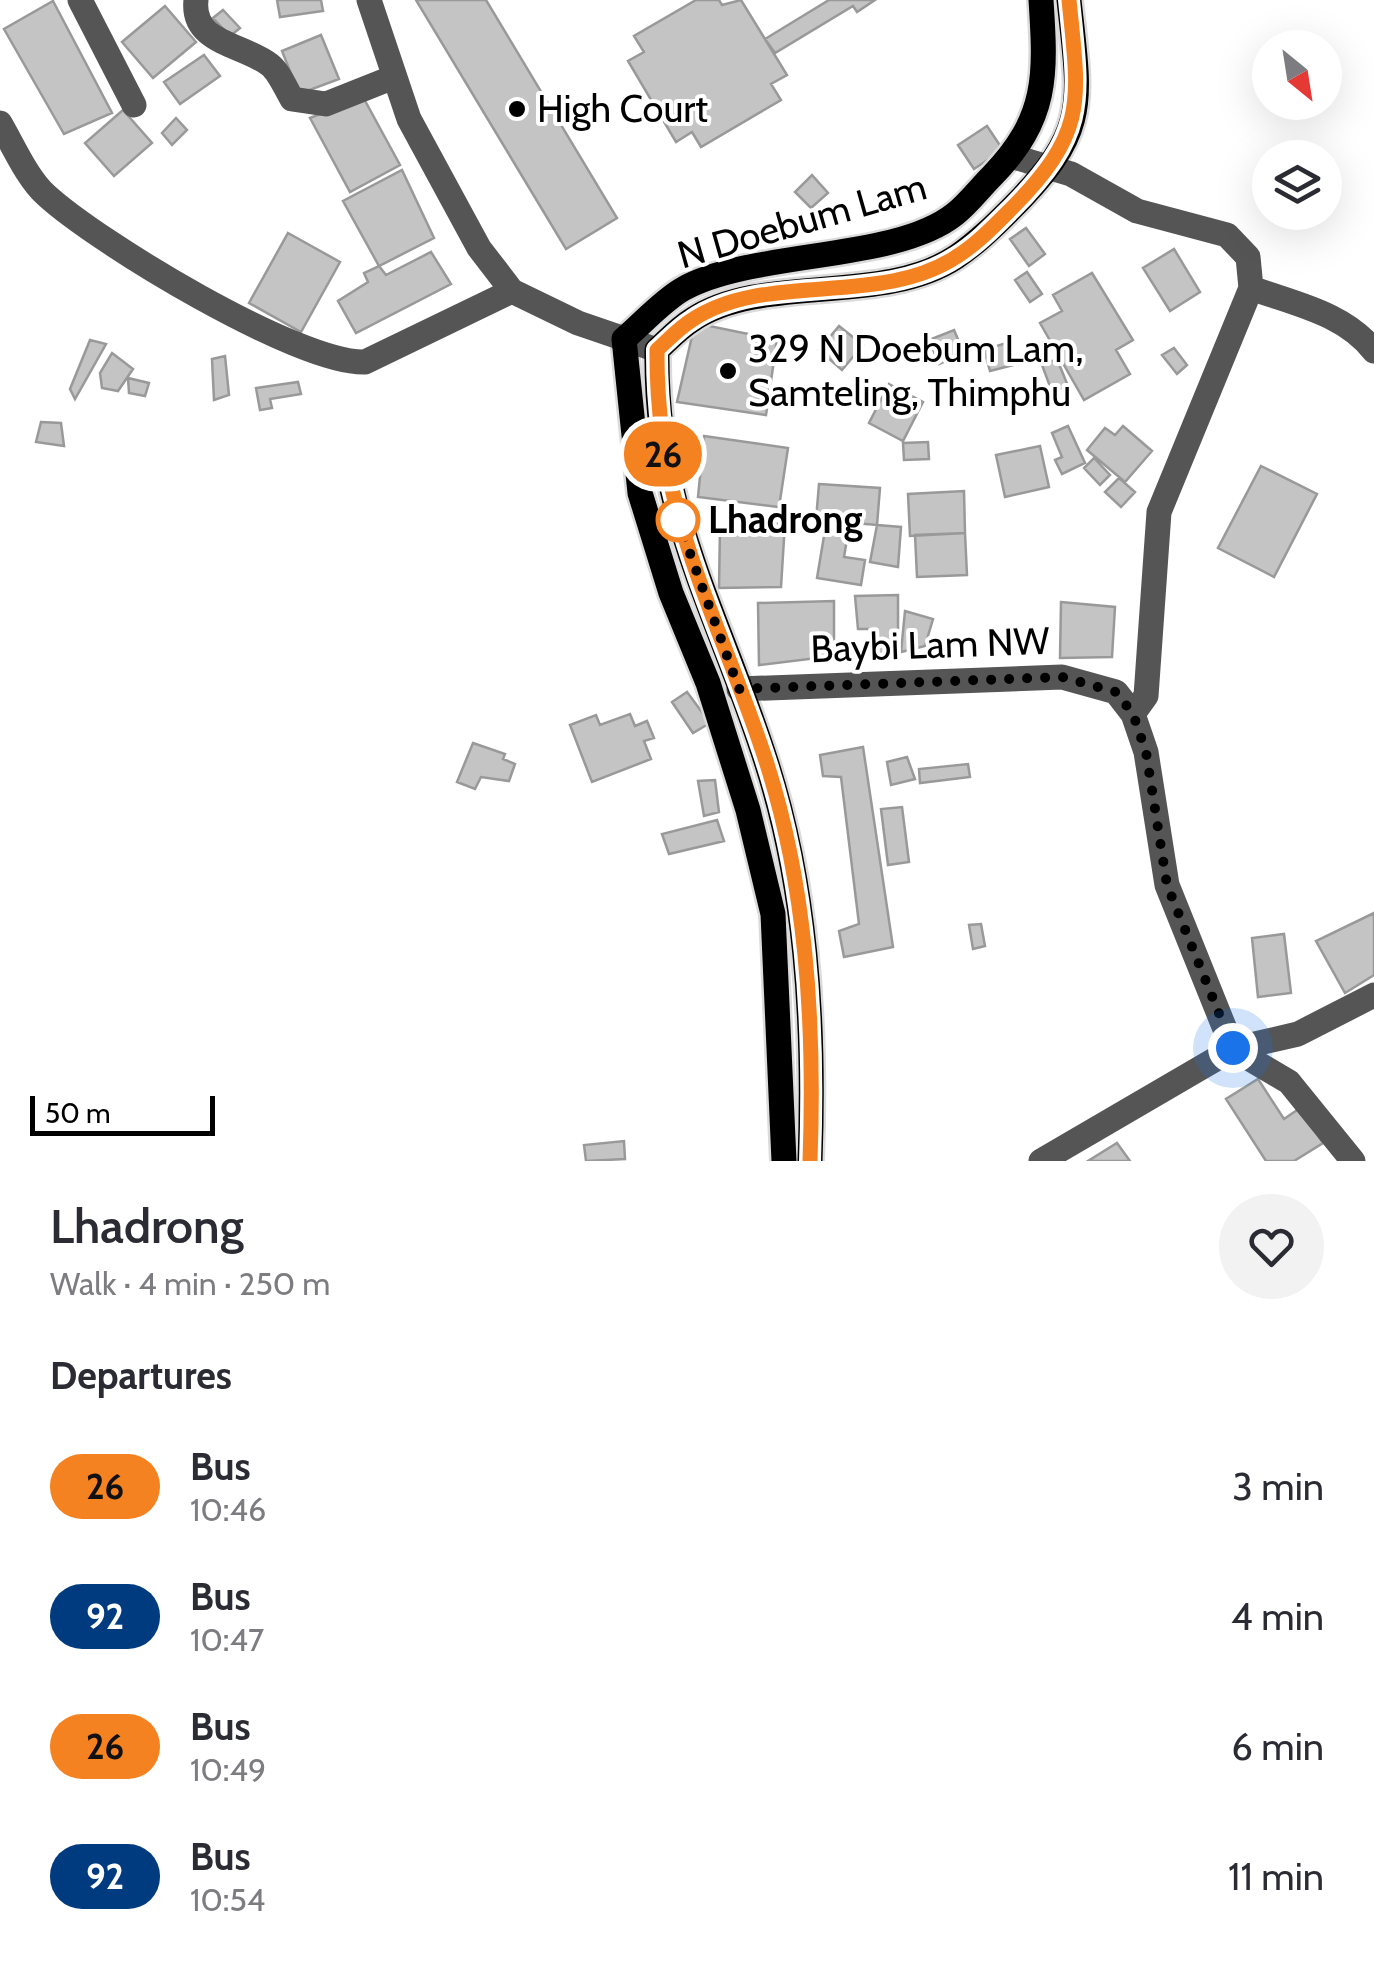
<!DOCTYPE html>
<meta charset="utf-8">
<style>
:root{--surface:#fff;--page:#f2f2f3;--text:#2b2b33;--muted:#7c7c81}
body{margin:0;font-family:Cabin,sans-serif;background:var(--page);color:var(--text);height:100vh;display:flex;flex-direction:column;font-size:38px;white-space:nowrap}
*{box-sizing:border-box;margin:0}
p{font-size:32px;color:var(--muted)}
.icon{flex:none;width:55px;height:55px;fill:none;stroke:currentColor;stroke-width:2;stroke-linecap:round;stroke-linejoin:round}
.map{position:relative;height:1161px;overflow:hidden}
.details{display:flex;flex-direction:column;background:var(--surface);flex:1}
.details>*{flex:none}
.badge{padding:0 20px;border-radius:32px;font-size:35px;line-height:65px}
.needle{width:65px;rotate:150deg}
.buttons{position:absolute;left:1252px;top:30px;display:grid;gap:20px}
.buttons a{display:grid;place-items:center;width:90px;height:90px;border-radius:50%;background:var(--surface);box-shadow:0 10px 40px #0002;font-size:50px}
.scale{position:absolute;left:30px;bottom:25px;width:185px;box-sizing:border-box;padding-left:10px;border:5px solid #000;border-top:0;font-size:28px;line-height:35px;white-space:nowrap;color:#000;-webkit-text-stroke:8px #fff;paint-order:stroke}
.you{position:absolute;width:50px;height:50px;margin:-25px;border:8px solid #fff;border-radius:50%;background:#1a73e8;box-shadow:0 0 0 15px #1a73e833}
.map>.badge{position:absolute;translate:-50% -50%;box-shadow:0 0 0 5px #fff}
h2{padding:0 50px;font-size:38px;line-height:90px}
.round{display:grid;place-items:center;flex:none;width:105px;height:105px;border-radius:52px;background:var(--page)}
.headline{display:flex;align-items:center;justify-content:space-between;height:170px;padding:0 50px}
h1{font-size:48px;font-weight:600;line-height:75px}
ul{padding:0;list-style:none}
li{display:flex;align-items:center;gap:30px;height:130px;padding:0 50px}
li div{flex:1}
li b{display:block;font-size:38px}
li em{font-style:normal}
li .badge{min-width:110px;font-weight:700;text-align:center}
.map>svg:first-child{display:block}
.building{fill:#c4c4c4;stroke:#999;stroke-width:2.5}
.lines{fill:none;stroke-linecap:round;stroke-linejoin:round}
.major-casing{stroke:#dbdbdb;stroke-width:30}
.minor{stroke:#555;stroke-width:25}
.major{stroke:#000;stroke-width:25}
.line-casing{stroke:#fff;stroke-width:22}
.line{stroke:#f58220;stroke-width:15}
.walk{stroke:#000;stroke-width:10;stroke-dasharray:0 18}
.poi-dot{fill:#000;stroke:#fff;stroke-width:4}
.stop-dot{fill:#fff;stroke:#f58220;stroke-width:5}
.labels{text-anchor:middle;stroke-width:8;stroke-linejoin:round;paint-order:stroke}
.poi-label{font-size:38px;fill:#000;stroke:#fff;text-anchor:start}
.street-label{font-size:38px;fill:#000;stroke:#fff}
.stop-label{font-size:38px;font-weight:bold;fill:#000;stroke:#fff;text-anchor:start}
</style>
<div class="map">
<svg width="1374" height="1161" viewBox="0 0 1374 1161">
<rect width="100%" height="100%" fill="#fff"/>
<!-- building -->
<path class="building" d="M277,0h44l2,11 -43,6z
M416,0h70l131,218 -51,31z
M696,0h23l3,5 19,-5 46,75 -16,9 10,16 -80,47 -9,-15 -16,10 -48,-81 16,-9 -10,-16z
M829,0h46l-18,12 -4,-6 -78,47 -10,-14z
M53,1l59,112 -48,21 -60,-105z
M165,6l31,36 -43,36 -31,-36z
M223,10l17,18 -10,8 -17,-18z
M321,35l18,44 -40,15 -17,-43z
M204,55l16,21 -40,28 -16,-22z
M363,97l37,68 -50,27 -40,-74z
M123,110l29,33 -38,33 -29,-33z
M176,118l11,12 -15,15 -10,-12z
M987,126l16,24 -29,19 -16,-24z
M402,170l32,68 -55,28 -36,-65z
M812,175l16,18 -17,15 -16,-16z
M1026,228l19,26 -16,12 -19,-27z
M288,233l52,29 -39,70 -52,-29z
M1174,249l26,43 -30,19 -27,-43z
M431,252l20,32 -95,49 -18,-32 30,-19 -4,-9 15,-7 7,9z
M1027,272l15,22 -12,8 -15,-22z
M1092,273l41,67 -17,10 14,24 -46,26 -44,-77 22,-12 -9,-16z
M695,323l82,17 -11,75 -89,-13z
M839,326l24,19 -21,25 -23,-20z
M954,330l10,23 -25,11 -10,-24z
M90,340l16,4 -31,55 -5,-10z
M1006,343l7,22 -23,6 -6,-21z
M1174,348l13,17 -10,9 -15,-19z
M112,353l21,16 -15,22 -16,-3 -2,-15z
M225,356l4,39 -15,5 -2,-41z
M1057,359l11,27 -16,6 -10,-27z
M128,378l21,5 -4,13 -16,-3z
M298,382l3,12 -31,5 2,9 -12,2 -4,-22z
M889,384l34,18 -20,39 -34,-18z
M41,422l20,1 3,23 -28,-4z
M1068,426l17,37 -23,11 -7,-14 7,-3 -10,-24z
M1123,426l29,25 -27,31 -38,-32 18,-22 10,7z
M704,436l84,12 -9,59 -81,-10z
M928,442l1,17 -25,1 -1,-17z
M1040,446l9,41 -44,10 -9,-42z
M1094,458l16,17 -10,10 -16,-17z
M1261,466l56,28 -43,83 -56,-29z
M1119,478l16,14 -14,15 -16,-15z
M819,484l61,4 -3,37 -61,-5z
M964,491l1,42 -55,3 -2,-42z
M785,523l-4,64 -62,1 1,-61z
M826,524l23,3 -5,30 21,3 -4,25 -44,-7z
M877,525l24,2 -3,40 -28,-5z
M965,533l2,42 -50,2 -2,-42z
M898,595v59l-27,3 -2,-28h-11l-3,-33z
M834,601v55l-75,9 -1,-62z
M1061,602l54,5 -3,50 -52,1z
M905,611l28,8 -8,27 -24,6z
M687,692l23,31 -17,10 -21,-31z
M630,714l5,12 12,-5 7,17 -10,3 7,18 -59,23 -22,-57 26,-10 4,10z
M473,743l32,11 -2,5 12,5 -6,17 -28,-4 -6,12 -18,-7z
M863,747l30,200 -49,10 -5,-26 20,-7 -18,-147 -18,-1 -3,-21z
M907,757l8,22 -24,6 -4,-23z
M968,764l2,13 -50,6 -1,-14z
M715,780l4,32 -15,4 -6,-35z
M902,807l7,55 -21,3 -7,-56z
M717,820l7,21 -55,13 -7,-20z
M1374,913v62l-29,18 -29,-52z
M981,924l4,22 -12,3 -4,-24z
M1284,934l7,59 -33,4 -6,-59z
M1258,1079l26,40 16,-11 23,35 -29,18h-28l-40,-62z
M624,1141l1,18 -39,2 -2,-16z
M1117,1143l13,18h-42z"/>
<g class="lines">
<defs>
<path id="major" d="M784,1161l-11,-247 -25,-104 -40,-127 -37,-90 -31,-100 -16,-154c18,-15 38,-38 59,-50 70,-39 212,-27 272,-75 13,-10 25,-26 37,-38 56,-58 54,-100 49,-176
M810,1161c5,-138 -3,-280 -48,-412 -48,-145 -107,-239 -105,-399 11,-10 22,-22 35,-30 70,-47 190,-14 264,-63 21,-14 40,-33 57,-50 77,-78 67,-104 56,-207"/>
</defs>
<!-- major casing -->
<use href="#major" class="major-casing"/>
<!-- minor -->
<path class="minor" d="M80,0l54,105
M196,0c-5,44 48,44 74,65 9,7 16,24 22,34l34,5 68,-27
M369,0l40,119 70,129 33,43 66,32 79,27
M0,123c13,22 27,55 46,72 51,47 252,169 319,167l147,-71
M1011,156l60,18 66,37 90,24 21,22 3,31 -92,224 -13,184 -13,18
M1251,288c44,16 93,25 123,63
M739,689l323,-12 54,15 17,22 13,38 21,133 66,164 56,33 64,79
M1041,1161l192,-112 65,-15 76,-39"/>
<!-- major -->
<use href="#major" class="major"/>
</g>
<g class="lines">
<defs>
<path id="line" d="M810,1161c5,-137 -3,-281 -48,-412 -49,-145 -106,-238 -105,-399 11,-10 22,-22 35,-30 72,-49 188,-13 264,-63 21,-13 40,-33 57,-50 75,-76 66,-107 56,-207"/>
</defs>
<!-- line casing -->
<use href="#line" class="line-casing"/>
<!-- line -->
<use href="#line" class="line"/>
<!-- walk -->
<path class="walk" d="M678,520l61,169 323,-12 54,15 17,22 13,38 21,133 66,163"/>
</g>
<!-- markers -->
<g class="poi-dot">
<circle cx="517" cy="109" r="10"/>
<circle cx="728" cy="371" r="10"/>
</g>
<circle class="stop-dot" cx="678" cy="520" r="20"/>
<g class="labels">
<!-- poi labels -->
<g class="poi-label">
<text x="537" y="122">High Court</text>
<text x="748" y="362">329 N Doebum Lam,<tspan x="748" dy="44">Samteling, Thimphu</tspan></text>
</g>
<!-- street labels -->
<g class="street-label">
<text transform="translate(802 221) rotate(-16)" y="13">N Doebum Lam</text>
<text transform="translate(930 645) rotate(-2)" y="13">Baybi Lam NW</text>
</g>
<!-- stop labels -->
<g class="stop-label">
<text x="708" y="533">Lhadrong</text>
</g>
</g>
</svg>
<div class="buttons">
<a><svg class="needle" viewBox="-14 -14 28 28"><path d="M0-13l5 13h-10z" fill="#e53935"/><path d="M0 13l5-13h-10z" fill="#7c7c81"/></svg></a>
<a><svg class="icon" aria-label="layers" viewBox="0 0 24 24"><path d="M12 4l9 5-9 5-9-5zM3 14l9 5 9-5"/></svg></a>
</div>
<div class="scale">50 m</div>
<div class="you" style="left:1233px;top:1048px"></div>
<b class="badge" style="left:663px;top:454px;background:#f58220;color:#111">26</b>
</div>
<section class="details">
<div class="headline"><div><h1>Lhadrong</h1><p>Walk · 4 min · 250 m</p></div><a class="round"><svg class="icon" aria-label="heart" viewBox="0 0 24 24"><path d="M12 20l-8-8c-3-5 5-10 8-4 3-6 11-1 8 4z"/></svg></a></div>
<h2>Departures</h2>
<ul>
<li><span class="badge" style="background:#f58220;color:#111">26</span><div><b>Bus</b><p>10:46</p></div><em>3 min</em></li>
<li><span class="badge" style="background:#003b80;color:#fff">92</span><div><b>Bus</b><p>10:47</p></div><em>4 min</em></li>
<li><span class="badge" style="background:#f58220;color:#111">26</span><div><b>Bus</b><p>10:49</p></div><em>6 min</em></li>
<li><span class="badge" style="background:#003b80;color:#fff">92</span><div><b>Bus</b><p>10:54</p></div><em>11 min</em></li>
</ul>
</section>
